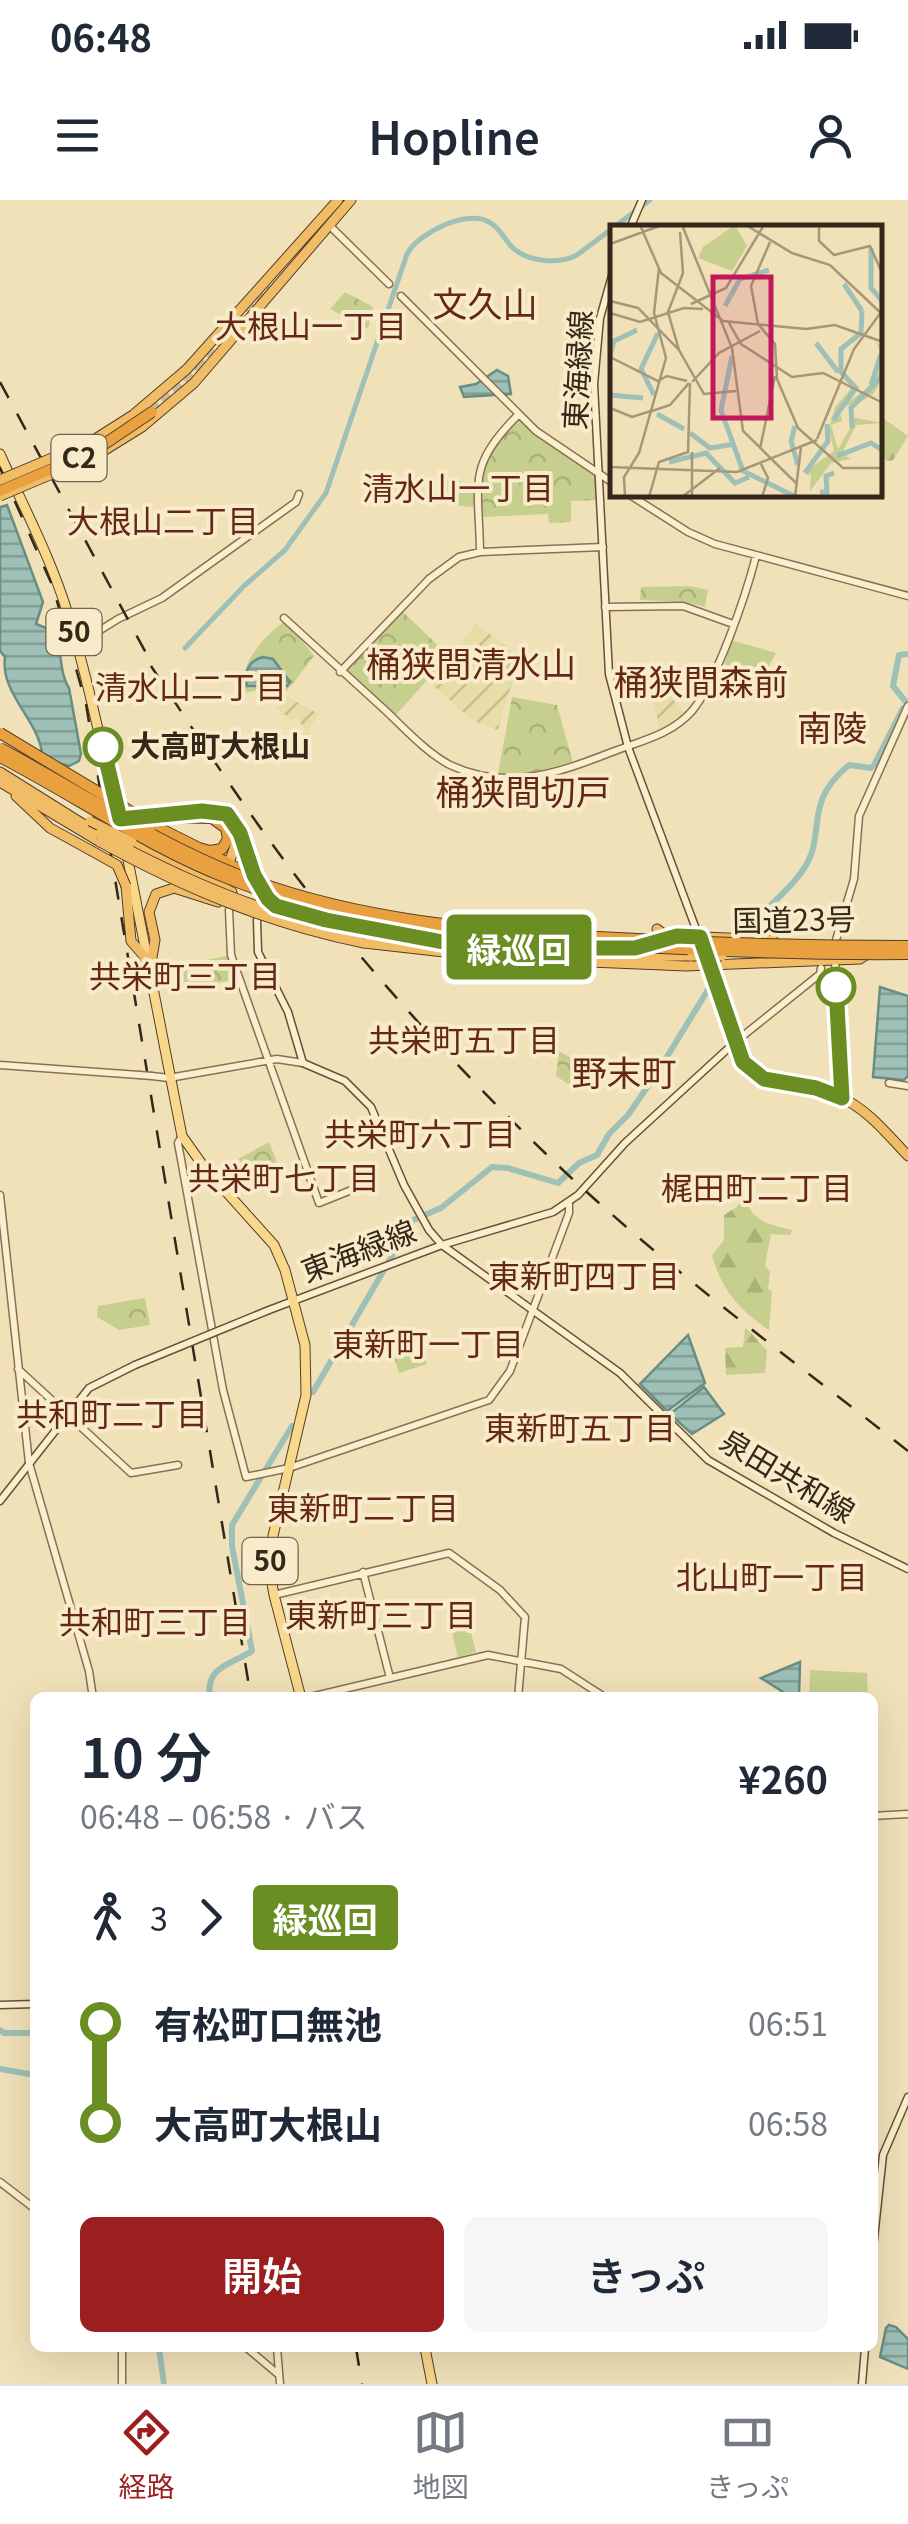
<!DOCTYPE html>
<html lang="ja">
<meta charset="utf-8">
<style>
:root{--surface:#fff;--page:#f6f6f7;--text:#1f2937;--muted:#747a83;--line:#e0e1e3;--accent:#9b1f1f}
body{margin:0;font-family:Georgia,"Noto Sans JP",serif;background:var(--page);color:var(--text);height:100vh;display:flex;flex-direction:column;font-size:38px;white-space:nowrap}
*{box-sizing:border-box;margin:0}
p{font-size:32px;color:var(--muted)}
.icon{flex:none;width:55px;height:55px;fill:none;stroke:currentColor;stroke-width:2;stroke-linecap:round;stroke-linejoin:round}
.map{position:relative;flex:1;overflow:hidden}
.side{position:absolute;left:30px;top:1492px;width:848px;height:660px;display:flex;flex-direction:column;background:var(--surface);border-radius:15px;box-shadow:0 10px 40px #0002}
.side>*{flex:none}
.badge{padding:0 20px;border-radius:8px;font-size:35px;line-height:65px}
.map>.badge{position:absolute;translate:-50% -50%;box-shadow:0 0 0 5px #fff}
.legs{display:flex;align-items:center;gap:15px;height:110px;padding:0 50px;font-size:32px}
.legs p{margin-inline-start:auto}
.head{display:flex;align-items:center;justify-content:space-between;height:170px;padding:0 50px}
h1{font-size:55px;font-weight:600;line-height:75px}
.button{display:flex;gap:20px;margin-top:auto;padding:20px 50px}
.button a{flex:1;height:115px;border-radius:15px;background:var(--accent);color:#fff;font-size:40px;font-weight:600;line-height:115px;text-align:center}
.button a+a{background:var(--page);color:var(--text)}
ul{padding:0 50px;list-style:none}
li{display:flex;align-items:center;gap:35px;height:100px;font-size:38px}
li i{display:grid;place-items:center;width:15px;height:100%;margin:0 12px;background:currentColor}
li i::after{content:'';width:25px;height:25px;margin:-12px;border:8px solid;border-radius:50%;background:var(--surface)}
li p{margin-inline-start:auto}
li:first-child i{background:linear-gradient(#0000 50%,currentColor 0)}
li:last-child i{background:linear-gradient(currentColor 50%,#0000 0)}
.status{display:flex;justify-content:space-between;align-items:center;height:70px;padding:0 50px;background:var(--surface);direction:ltr}
.status svg{height:28px;fill:currentColor}
header{display:flex;justify-content:space-between;align-items:center;height:130px;padding:0 50px;background:var(--surface);font-size:45px;font-weight:600}
.tab-bar{display:flex;justify-content:space-around;align-items:center;height:140px;border-top:2px solid var(--line);background:var(--surface);font-size:28px;color:var(--muted)}
.tab-bar a{display:grid;justify-items:center;gap:5px}
.tab-bar .active{color:var(--accent)}
.map>svg:first-child{display:block}
.farmland{fill:url(#farmland-furrows)}
.forest{fill:url(#forest-firs)}
.park{fill:url(#park-crowns)}
.garden{fill:#c6cf8d}
.water{fill:url(#water-rules);stroke:#668e84;stroke-width:2.5}
.lines{fill:none;stroke-linecap:round;stroke-linejoin:round}
.canal{stroke:#9ec0b7;stroke-width:5}
.river{stroke:#9ec0b7;stroke-width:6}
.motorway-tunnel{stroke:#cbbc99;stroke-width:10;stroke-dasharray:10 5;stroke-linecap:butt}
.tertiary-casing{stroke:#887053;stroke-width:9}
.secondary-casing{stroke:#695036;stroke-width:9}
.primary-casing{stroke:#543d28;stroke-width:11}
.trunk-casing{stroke:#543d28;stroke-width:11}
.motorway-casing{stroke:#543d28;stroke-width:12}
.tertiary{stroke:#fbeecc;stroke-width:6}
.secondary{stroke:#fbeecc;stroke-width:6}
.primary{stroke:#f9d88c;stroke-width:9}
.trunk{stroke:#f1bc66;stroke-width:9}
.motorway{stroke:#e9a140;stroke-width:10}
.rail{stroke:#352719;stroke-width:2.5;stroke-dasharray:18 18;stroke-linecap:butt}
.tertiary-bridge-casing{stroke:#887053;stroke-width:9;stroke-linecap:butt}
.secondary-bridge-casing{stroke:#695036;stroke-width:9;stroke-linecap:butt}
.trunk-bridge-casing{stroke:#543d28;stroke-width:11;stroke-linecap:butt}
.motorway-bridge-casing{stroke:#543d28;stroke-width:12;stroke-linecap:butt}
.tertiary-bridge{stroke:#fbeecc;stroke-width:6}
.secondary-bridge{stroke:#fbeecc;stroke-width:6}
.trunk-bridge{stroke:#f1bc66;stroke-width:9}
.motorway-bridge{stroke:#e9a140;stroke-width:10}
.line-1-casing{stroke:#fff;stroke-width:22}
.line-1{stroke:#6b8e23;stroke-width:15}
.stop-1-dot{fill:#fff;stroke:#6b8e23;stroke-width:5}
.labels{text-anchor:middle;stroke-width:8;stroke-linejoin:round;paint-order:stroke}
.shield{fill:#f8ebc9;stroke:#70624e;stroke-width:2.5}
.shield-label{font-size:28px;font-weight:bold;fill:#352719}
.street-label{font-size:30px;fill:#352719;stroke:#f8ebc9}
.stop-label{font-size:30px;font-weight:bold;fill:#352719;stroke:#f8ebc9;text-anchor:start}
.neighbourhood-label{font-size:32px;fill:#652716;stroke:#f8ebc9}
.quarter-label{font-size:35px;fill:#652716;stroke:#f8ebc9}
.inset-river{fill:none;stroke:#9ec0b7;stroke-width:5}
.inset-road{fill:none;stroke:#a69779;stroke-width:2.5}
.view{fill:#c2185b;fill-opacity:0.15;stroke:#c2185b;stroke-width:5}
.inset-edge{fill:none;stroke:#352719;stroke-width:5}
</style>
<div class="status"><b>06:48</b><svg viewBox="0 0 49 12"><path d="M0 12V9h3v3zM5 12V6h3v6zM10 12V3h3v9zM15 12V0h3v12zM26 1h20v11H26zM47 4h2v5h-2z"/></svg></div>
<header><svg class="icon" aria-label="menu" viewBox="0 0 24 24"><path d="M4 6h16M4 12h16M4 18h16"/></svg>Hopline<svg class="icon" aria-label="person" viewBox="0 0 24 24"><circle cx="12" cy="8" r="4"/><path d="M4 21q1-7 8-7t8 7"/></svg></header>
<div class="map">
<svg width="908" height="2184" viewBox="0 0 908 2184">
<defs>
<pattern id="farmland-furrows" width="10" height="10" patternUnits="userSpaceOnUse" patternTransform="scale(2.5)"><rect width="10" height="10" fill="#e7dda6"/><path d="M-1 1l2-2M0 10L10 0M9 11l2-2" fill="none" stroke="#c7be8e"/></pattern>
<pattern id="forest-firs" width="22" height="20" patternUnits="userSpaceOnUse" patternTransform="scale(2.5)"><rect width="22" height="20" fill="#c6cf8d"/><path d="M5 1l3.5 6h-7zM16 11l3.5 6h-7z" fill="#abb279"/></pattern>
<pattern id="park-crowns" width="20" height="18" patternUnits="userSpaceOnUse" patternTransform="scale(2.5)"><rect width="20" height="18" fill="#c6cf8d"/><path d="M2 6a3 3 0 1 1 6 0M12 15a3 3 0 1 1 6 0" fill="none" stroke="#abb279"/></pattern>
<pattern id="water-rules" width="6" height="5" patternUnits="userSpaceOnUse" patternTransform="scale(2.5)"><rect width="6" height="5" fill="#9ec0b7"/><path d="M0 2.5h6" fill="none" stroke="#829c94"/></pattern>
</defs>
<rect width="100%" height="100%" fill="#f1e1b9"/>
<!-- farmland -->
<path class="farmland" d="M477,424l47,36 -16,34 -10,36 -26,-10 -44,-39z
M665,474l8,26 12,13 -25,16 -14,-54z
M286,496l33,18 -10,15 -3,14 -4,-8 4,-3 -9,-15 -5,3 -15,-11z"/>
<!-- forest -->
<path class="forest" d="M880,216l28,20 -15,24 -6,1 -6,-4z
M743,998l4,2c4,22 26,25 45,30l-2,5 -19,-1 -6,31 5,7 -2,17 4,2 -3,39c-30,-20 -48,-41 -57,-75l12,-15v-25l13,-8z
M745,1128c9,6 13,15 22,22l-2,23 -39,2 -1,-27 18,-1z"/>
<!-- park -->
<path class="park" d="M345,92l28,15 -5,22 -38,-20z
M517,219l80,58 1,23 -27,1v21l-22,1 -1,-9 -65,3c-3,-46 2,-65 34,-98z
M448,280l29,3 1,24c-18,0 -28,-2 -40,-16z
M689,386l19,4 -3,17 -22,-5 -43,-2 1,-13z
M401,410l48,46 -56,62 -53,-46z
M286,420l28,36 -28,36 -22,-4 -18,5c-10,-29 18,-56 40,-73z
M512,497l45,8 16,58 -42,12 -33,-1z
M231,755l9,24 -59,10 -5,-23z
M559,851l29,17 -12,21 -20,-13z
M269,942l8,20 -26,10 -13,-13z
M145,1098l5,27 -31,5 -22,-13 1,-11z
M419,1142l8,22 -28,9 -7,-21z"/>
<!-- garden -->
<path class="garden" d="M731,440l45,13 -15,28 -34,-14 -2,-4z
M467,1417l9,35 -18,5 -9,-36z
M810,1470l57,3 1,24h-59z"/>
<!-- water -->
<path class="water" d="M497,170l11,6 3,18 -47,3 -4,-10 16,-3z
M7,305l36,97 -7,22 10,4h10c5,18 3,45 13,60l12,66 -2,7 -10,5 -18,-5 -9,-7c-3,-34 -42,-60 -37,-97l-5,-6v-144z
M263,457l10,2 17,23 -3,4h-40c-4,-13 2,-26 16,-29z
M880,787l28,9v80l-4,4 -31,-3z
M688,1135l17,48 -38,28 -27,-27z
M704,1187l20,27 -32,20 -22,-20z
M800,1462l-1,35h-8l-30,-19z
M889,2125l7,2 12,12v30l-28,-12 6,-29z"/>
<g class="lines">
<!-- canal -->
<path class="canal" d="M185,448l59,-62 41,-36 41,-57 81,-239c11,-21 60,-45 82,-32 10,5 15,16 22,24 15,16 47,19 66,9l73,-55"/>
<!-- river -->
<path class="river" d="M906,502l-13,-16 6,-31 9,-1
M750,728c15,-20 38,-36 53,-58 25,-36 -2,-66 46,-105l22,3 3,-3 29,-57
M313,1192l100,-172 28,-12 51,-41 16,1 50,15 21,-20 18,-8 12,-21 19,-19 29,-42 57,-93
M210,1498c-5,-32 21,-33 42,-47l-20,-105v-21l60,-99
M0,1830l4,3h31
M0,1869l35,6
M159,2148l5,36"/>
<!-- motorway-tunnel -->
<path class="motorway-tunnel" d="M303,49l42,-49
M196,167l71,-82
M152,212l53,-47"/>
<defs>
<path id="tertiary" d="M329,25l60,59
M401,96l135,135 77,52
M630,295l58,37 27,12 193,52
M480,352c-1,-69 -14,-86 39,-138
M605,407l78,-1 50,18
M284,418c34,31 68,62 102,93 19,18 41,42 64,54 57,27 108,8 162,-13 28,-11 59,-17 80,-41 25,-30 54,-116 64,-155
M78,444l40,-25 44,-21 134,-96 3,-8
M340,472l89,-93 30,-22 21,-5 123,-5
M229,710l2,45 88,248 40,-16
M836,740l18,-61 5,-63 49,-110
M835,760l7,137
M734,843l86,-69 1,-6
M0,865l139,10
M152,876l17,2 108,-19 26,4
M889,883l19,3
M182,936l-4,7 45,247 23,87 43,-9 200,-68 21,-29 59,-158v-11
M0,995l29,268 60,208 4,27
M18,1169l113,104 47,-8
M363,1372l27,106
M274,1395l175,-42 51,37 25,27 -7,81
M306,1498l182,-43 73,14 45,29
M872,1616l36,-2
M0,1982l35,27
M122,2148v36
M247,2148l32,27
M277,2148l3,36"/>
<path id="secondary" d="M630,28l12,-28
M613,72l-13,46 -6,66 15,290 19,73 71,190
M257,720l1,32 30,60 15,51 42,18 26,26 33,78 25,45 13,15 178,128 88,87 126,73 74,36
M269,1110l173,-65 111,-33 25,-17 47,-52 108,-99
M0,1301l89,-113 46,-23
M0,1805l35,-1
M872,2057l11,-102 25,-58
M862,2184l3,-36"/>
<path id="primary" d="M0,254c23,52 50,102 67,157 21,64 32,130 50,195
M126,650l56,286 22,31 70,78 11,25 20,75 1,50 -34,145 -3,26 5,29 27,103
M425,2148l7,36"/>
<path id="trunk" d="M92,241l41,-26 54,-46 151,-169
M97,255l45,-28 52,-44 157,-183
M0,572l99,62
M0,582l100,60
M16,596l34,32 40,22
M138,616c24,-4 85,-14 99,10 11,18 13,41 23,60
M132,642l59,29 21,1
M230,660l5,-14 -2,-17
M198,674l34,18
M126,686l5,55 13,15 3,12
M268,699l8,7 33,9
M353,725l56,11
M657,729l8,6 12,1
M358,734l106,13 126,1
M679,736l94,4
M364,743l89,10 68,3
M519,756l23,4 144,6 174,-7 6,-4
M626,756h66
M710,763c11,27 18,82 35,102 22,26 64,17 93,31 30,13 49,38 70,60
M149,775l6,-35 -6,-28 7,-18 18,-6 44,14"/>
<path id="motorway" d="M153,625l46,23 11,3 12,-2 6,-10 -2,-11 -14,-10 -49,-1
M209,653l37,20 26,30"/>
</defs>
<!-- tertiary casing -->
<use href="#tertiary" class="tertiary-casing"/>
<!-- secondary casing -->
<use href="#secondary" class="secondary-casing"/>
<!-- primary casing -->
<use href="#primary" class="primary-casing"/>
<!-- trunk casing -->
<use href="#trunk" class="trunk-casing"/>
<!-- motorway casing -->
<use href="#motorway" class="motorway-casing"/>
<!-- tertiary -->
<use href="#tertiary" class="tertiary"/>
<!-- secondary -->
<use href="#secondary" class="secondary"/>
<!-- primary -->
<use href="#primary" class="primary"/>
<!-- trunk -->
<use href="#trunk" class="trunk"/>
<!-- motorway -->
<use href="#motorway" class="motorway"/>
<!-- rail -->
<path class="rail" d="M0,182l146,271
M0,268l53,119 33,117 165,994
M151,466c49,74 97,148 151,218 74,95 157,186 243,269 113,109 241,202 363,298
M356,2148l6,36"/>
<defs>
<path id="tertiary-bridge" d="M139,875l13,1"/>
<path id="secondary-bridge" d="M135,1165l134,-55"/>
<path id="trunk-bridge" d="M0,280l92,-39
M0,296l97,-41
M90,621l42,21
M99,634c83,45 165,81 259,100
M100,642c84,46 169,82 264,101
M90,650l27,15 9,21
M309,715l44,10
M692,756h30"/>
<path id="motorway-bridge" d="M0,291l94,-40 58,-39
M0,533l153,92
M0,548c80,43 156,95 241,128 114,44 235,54 357,61 103,6 206,9 310,9
M0,557c76,39 147,90 227,121 121,49 249,59 378,67 101,6 202,10 303,9"/>
</defs>
<!-- tertiary-bridge casing -->
<use href="#tertiary-bridge" class="tertiary-bridge-casing"/>
<!-- secondary-bridge casing -->
<use href="#secondary-bridge" class="secondary-bridge-casing"/>
<!-- trunk-bridge casing -->
<use href="#trunk-bridge" class="trunk-bridge-casing"/>
<!-- motorway-bridge casing -->
<use href="#motorway-bridge" class="motorway-bridge-casing"/>
<!-- tertiary-bridge -->
<use href="#tertiary-bridge" class="tertiary-bridge"/>
<!-- secondary-bridge -->
<use href="#secondary-bridge" class="secondary-bridge"/>
<!-- trunk-bridge -->
<use href="#trunk-bridge" class="trunk-bridge"/>
<!-- motorway-bridge -->
<use href="#motorway-bridge" class="motorway-bridge"/>
</g>
<g class="lines">
<defs>
<path id="line-1" d="M103,547l17,72 82,-8 25,3 13,19 14,42 14,24 8,7 50,14 117,22 93,6h99l42,-12 23,1 43,125 21,17 52,9 26,10 -6,-111"/>
</defs>
<!-- line-1 casing -->
<use href="#line-1" class="line-1-casing"/>
<!-- line-1 -->
<use href="#line-1" class="line-1"/>
</g>
<!-- markers -->
<g class="stop-1-dot">
<circle cx="103" cy="547" r="18"/>
<circle cx="836" cy="787" r="18"/>
</g>
<g class="labels">
<!-- shield labels -->
<g class="shield">
<rect x="51.5" y="235" width="55" height="46" rx="8"/>
<rect x="46.5" y="409" width="55" height="46" rx="8"/>
<rect x="242.5" y="1338" width="55" height="46" rx="8"/>
</g>
<g class="shield-label">
<text x="79" y="268">C2</text>
<text x="74" y="442">50</text>
<text x="270" y="1371">50</text>
</g>
<!-- street labels -->
<g class="street-label">
<text transform="translate(579 170) rotate(-87)" y="10">東海緑線</text>
<text transform="translate(794 721) rotate(-1)" y="10">国道23号</text>
<text transform="translate(359 1052) rotate(-21)" y="10">東海緑線</text>
<text transform="translate(787 1277) rotate(31)" y="10">泉田共和線</text>
</g>
<!-- stop labels -->
<g class="stop-label">
<text x="130" y="557">大高町大根山</text>
</g>
<!-- neighbourhood labels -->
<g class="neighbourhood-label">
<text x="311" y="138">大根山一丁目</text>
<text x="458" y="300">清水山一丁目</text>
<text x="163" y="333">大根山二丁目</text>
<text x="191" y="499">清水山二丁目</text>
<text x="185" y="788">共栄町三丁目</text>
<text x="464" y="852">共栄町五丁目</text>
<text x="420" y="946">共栄町六丁目</text>
<text x="284" y="990">共栄町七丁目</text>
<text x="757" y="1000">梶田町二丁目</text>
<text x="584" y="1088">東新町四丁目</text>
<text x="428" y="1156">東新町一丁目</text>
<text x="112" y="1226">共和町二丁目</text>
<text x="580" y="1240">東新町五丁目</text>
<text x="363" y="1320">東新町二丁目</text>
<text x="772" y="1389">北山町一丁目</text>
<text x="381" y="1427">東新町三丁目</text>
<text x="155" y="1434">共和町三丁目</text>
</g>
<!-- quarter labels -->
<g class="quarter-label">
<text x="485" y="117">文久山</text>
<text x="471" y="477">桶狭間清水山</text>
<text x="701" y="495">桶狭間森前</text>
<text x="832" y="541">南陵</text>
<text x="523" y="605">桶狭間切戸</text>
<text x="624" y="886">野末町</text>
</g>
</g>
<!-- overview -->
<g transform="translate(610 25)">
<rect width="272" height="272" fill="#f1e1b9"/>
<path d="M266,117l6,5 1,29 -9,17 -22,15 -1,9 31,6 -26,2 -16,32h3l17,-11 10,-3 -24,13 5,3 -20,4 -21,28 1,-18 -3,3 -3,-4 29,-21 -5,-22 6,-22 20,-23 -8,-7 8,7 -5,17 25,-19 7,-26zM241,180v22l-13,22 -7,-24 11,-4 -3,-14z" fill="#c6cf8d" fill-rule="evenodd"/>
<path d="M125,0l12,21 -15,25 -34,-13 5,-11z" fill="#c6cf8d"/>
<path class="inset-river" d="M261,23v40l12,14M234,59l18,27M115,81l15,-27 29,-9M206,118l22,29M0,130l4,-14 23,-11M122,131l-11,54 22,61 53,26M261,160l10,-31M0,170l33,3M44,170l-13,-26 17,-36M47,189l27,15M223,195l23,-32 -15,-16v-23l20,-16 1,-22M185,201l-4,15 7,24M242,203l-1,-20 32,-33M80,208l20,15 25,-4M227,231l34,-13 11,7M59,237l37,-9 29,30 14,-6M195,248l23,-32 -1,-17M210,267h7l-1,-16 8,-3"/>
<path class="inset-road" d="M30,0l21,48 62,48 83,8 29,-4 48,17M72,0l50,123 11,83 54,53M136,0l46,28 38,12 53,50M209,0v16l15,14 36,-9 13,29M70,7l3,41 -15,39 11,38 25,44 32,-3M0,19l52,-19M0,76l28,7 41,42M81,79l35,-16 38,-63M0,88l30,9 44,-14 19,1M119,98l12,21 51,33 31,-4 60,30M148,99l-7,-38 19,-44M148,99l17,20 2,35 21,49 45,40h40M0,132l48,24 9,-5 20,5M82,157l27,-29 41,-22M0,183l22,9 19,-6M42,186l18,-6 19,-22M207,214l37,-90 28,-38M150,224l15,-73M273,225v44M151,239l7,14 -6,19M0,242l127,5 80,-32M15,272l-1,-20 15,-24 27,-95 -12,-45 5,-45M39,272l10,-35 29,-10 2,-69M72,272l38,-29M82,272v-45M185,272l6,-50"/>
<path class="view" d="M103,52h58v141h-58z"/>
<rect width="272" height="272" class="inset-edge"/>
</g>
</svg>
<b class="badge" style="left:519px;top:747px;background:#6b8e23;color:#fff">緑巡回</b>
<section class="side">
<div class="head"><div><h1>10 分</h1><p>06:48 – 06:58 · バス</p></div><b>¥260</b></div>
<div class="legs"><svg class="icon" aria-label="walk" viewBox="0 0 24 24"><circle cx="13" cy="4" r="2"/><path d="M13 8l-2 6 4 7M11 14l-3 7M7 12l3-4h3l4 4"/></svg>3<svg class="icon" aria-label="forward" viewBox="0 0 24 24"><path d="M9 5l7 7-7 7"/></svg><b class="badge" style="background:#6b8e23;color:#fff">緑巡回</b></div>
<ul>
<li><i style="color:#6b8e23"></i><b>有松町口無池</b><p>06:51</p></li>
<li><i style="color:#6b8e23"></i><b>大高町大根山</b><p>06:58</p></li>
</ul>
<div class="button"><a>開始</a><a>きっぷ</a></div>
</section>
</div>
<nav class="tab-bar">
<a class="active"><svg class="icon" aria-label="directions" viewBox="0 0 24 24"><path d="M12 3l9 9-9 9-9-9zM9 14v-3h6M13 9l2 2-2 2"/></svg>経路</a>
<a><svg class="icon" aria-label="map" viewBox="0 0 24 24"><path d="M3 6l6-2 6 2 6-2v14l-6 2-6-2-6 2zM9 4v14M15 6v14"/></svg>地図</a>
<a><svg class="icon" aria-label="tickets" viewBox="0 0 24 24"><path d="M3 7h18v10H3zM15 7v10"/></svg>きっぷ</a>
</nav>
